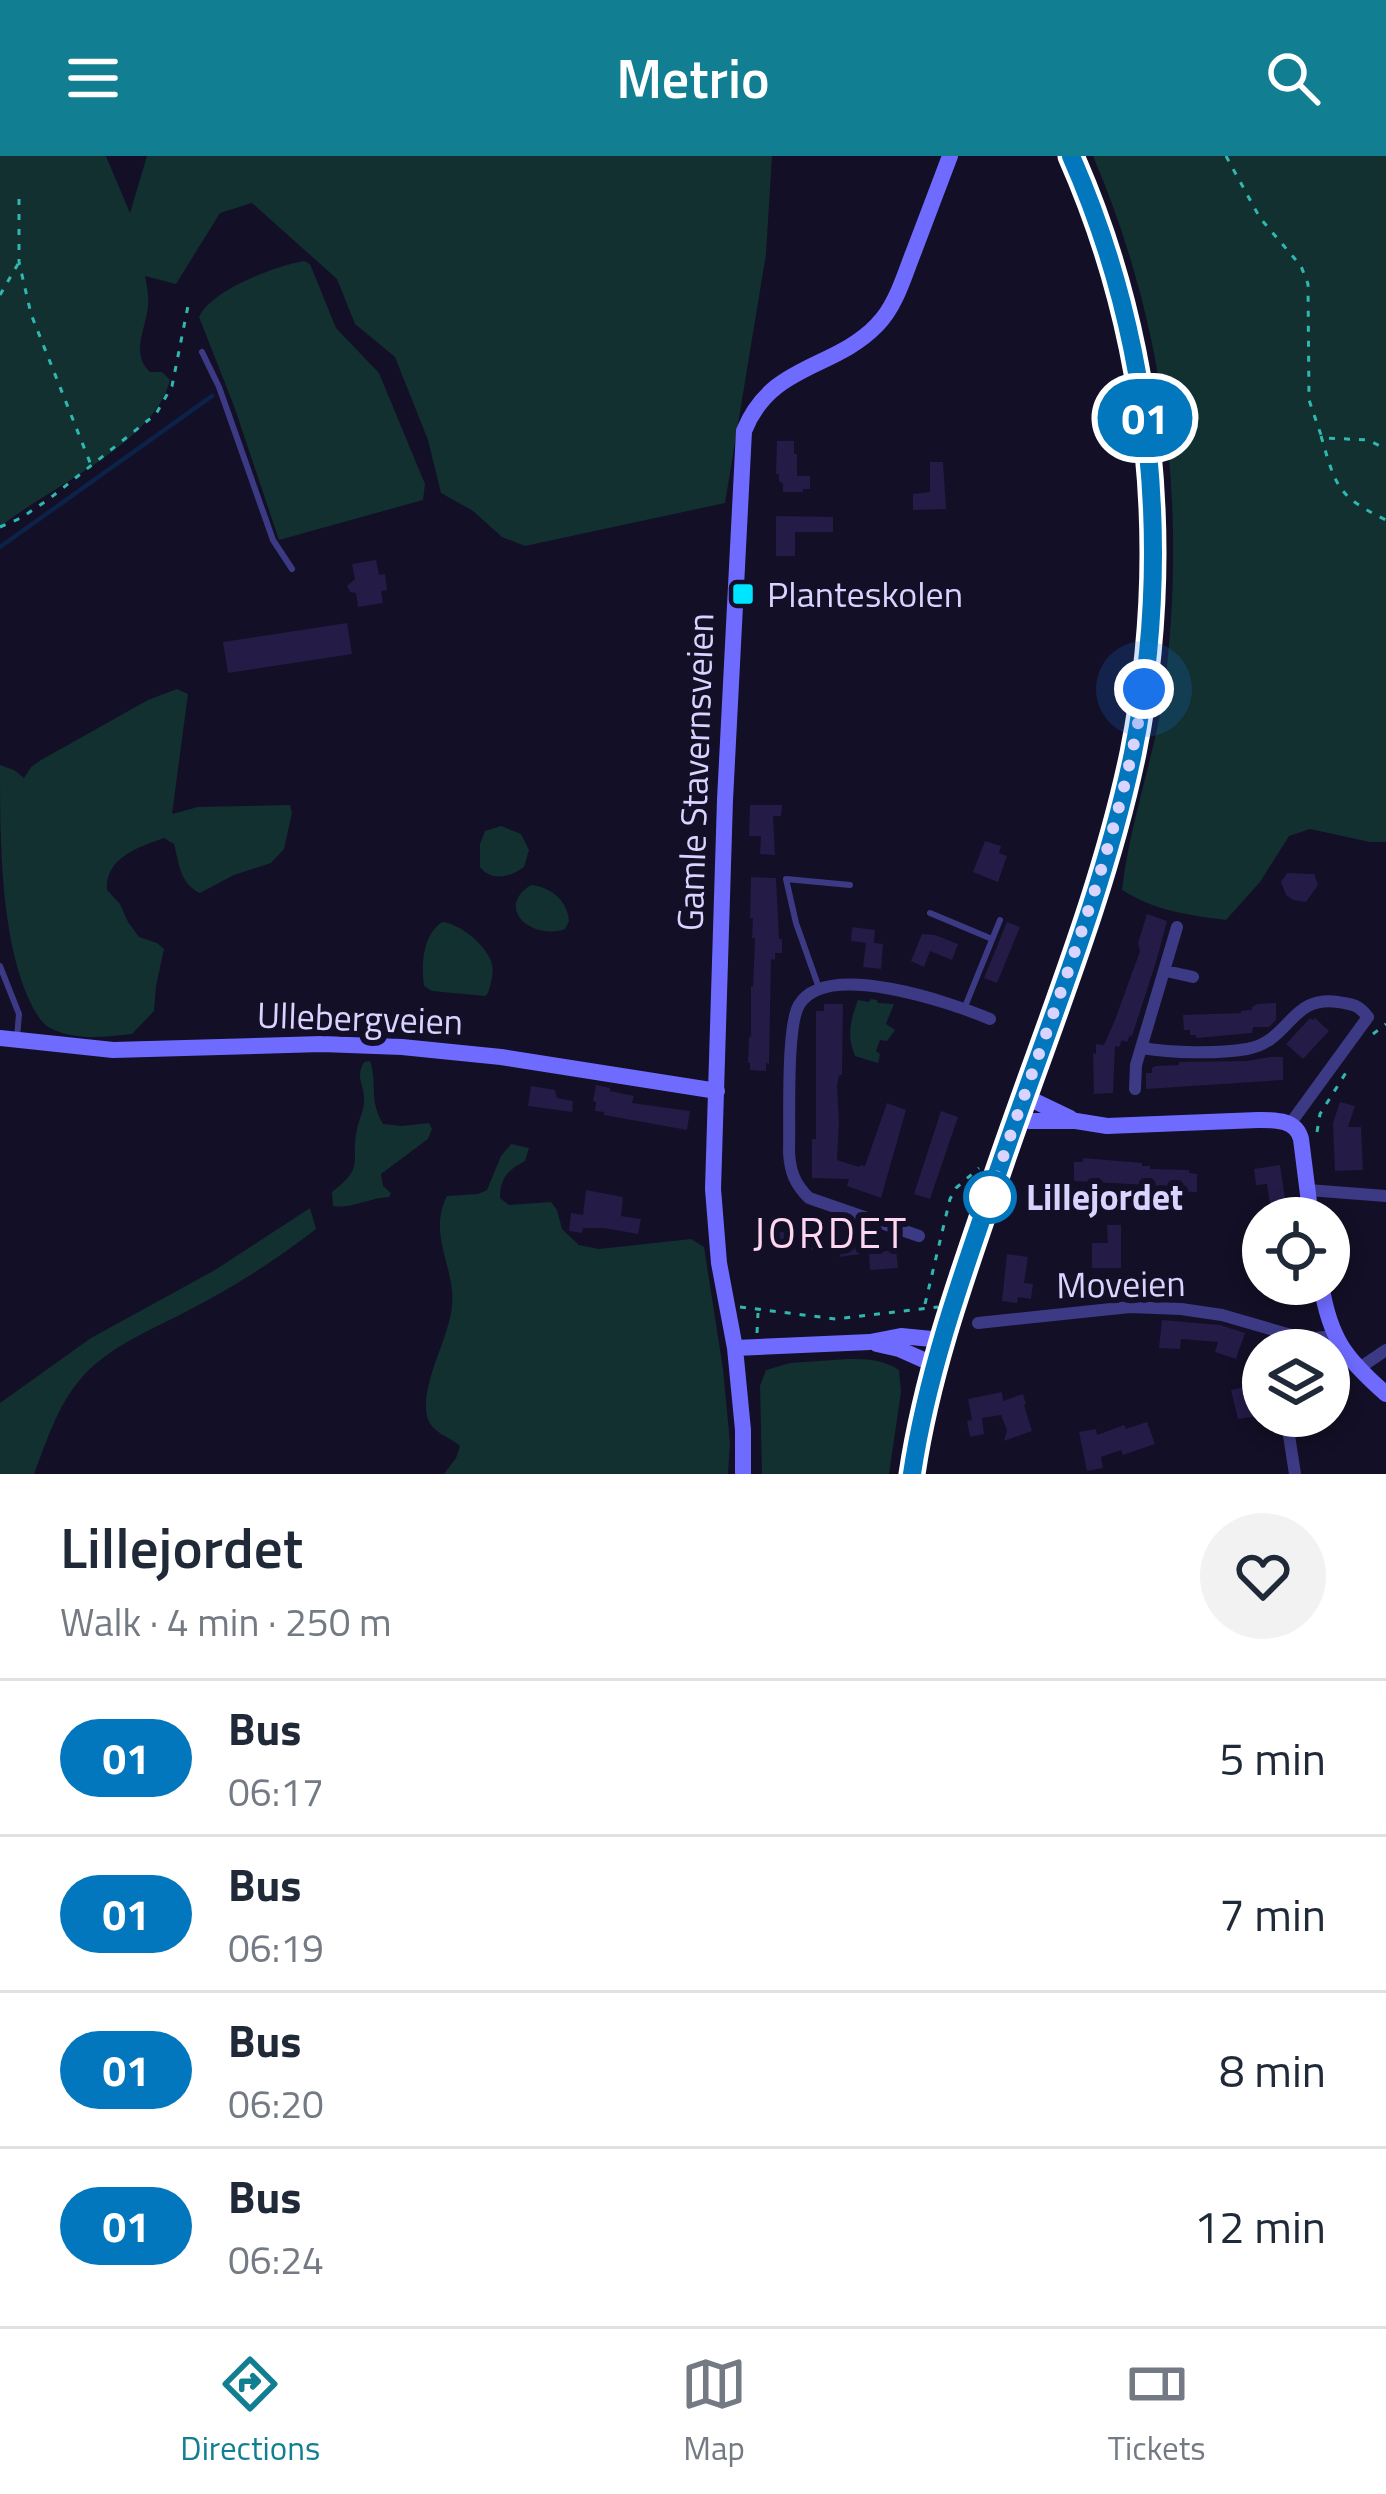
<!DOCTYPE html>
<meta charset="utf-8">
<style>
:root{--surface:#fff;--page:#f2f2f3;--text:#1f2937;--muted:#747a83;--line:#e0e1e3;--accent:#117e91}
body{margin:0;font-family:"Titillium Web",sans-serif;background:var(--page);color:var(--text);height:100vh;display:flex;flex-direction:column;font-size:45px;white-space:nowrap}
*{box-sizing:border-box;margin:0}
p{font-size:39px;color:var(--muted)}
.icon{flex:none;width:66px;height:66px;fill:none;stroke:currentColor;stroke-width:2;stroke-linecap:round;stroke-linejoin:round}
.map{position:relative;height:1318px;overflow:hidden}
.details{display:flex;flex-direction:column;background:var(--surface);flex:1}
.details>*{flex:none}
.badge{padding:0 24px;border-radius:39px;font-size:42px;line-height:78px}
.tools{position:absolute;left:1242px;top:1041px;display:grid;gap:24px}
.tools a{display:grid;place-items:center;width:108px;height:108px;border-radius:50%;background:var(--surface);box-shadow:0 6px 18px #0003;font-size:60px}
.you{position:absolute;width:60px;height:60px;margin:-30px;border:9px solid #fff;border-radius:50%;background:#1a73e8;box-shadow:0 0 0 18px #1a73e833}
.map>.badge{position:absolute;translate:-50% -50%;box-shadow:0 0 0 6px #fff}
.round{display:grid;place-items:center;flex:none;width:126px;height:126px;border-radius:63px;background:var(--page)}
.overview{display:flex;align-items:center;justify-content:space-between;height:204px;padding:0 60px}
h1{font-size:57px;font-weight:600;line-height:90px}
ul{padding:0;list-style:none}
li{display:flex;align-items:center;gap:36px;height:156px;padding:0 60px;border-top:3px solid var(--line)}
li div{flex:1}
li b{display:block;font-size:45px}
li em{font-style:normal}
li .badge{min-width:132px;font-weight:700;text-align:center}
header{display:flex;justify-content:space-between;align-items:center;height:156px;padding:0 60px;background:var(--accent);color:#fff;font-size:54px;font-weight:600}
.tab-bar{display:flex;justify-content:space-around;align-items:center;height:168px;border-top:3px solid var(--line);background:var(--surface);font-size:33px;color:var(--muted)}
.tab-bar a{display:grid;justify-items:center;gap:6px}
.tab-bar .on{color:var(--accent)}
.map>svg:first-child{display:block}
.green{fill:#12302f}
.lines{fill:none;stroke-linecap:round;stroke-linejoin:round}
.stream{stroke:#0c2248;stroke-width:4.5}
.building{fill:#241b47}
.path{stroke:#2fb8b0;stroke-width:3;stroke-dasharray:6 9;stroke-linecap:butt}
.lane{stroke:#3d3a85;stroke-width:6}
.street{stroke:#3d3a85;stroke-width:12}
.secondary{stroke:#6f6bff;stroke-width:16}
.primary{stroke:#c25bff;stroke-width:18}
.line-casing{stroke:#fff;stroke-width:27}
.line{stroke:#0277bd;stroke-width:18}
.walk{stroke:#d9d4ff;stroke-width:12;stroke-dasharray:0 21.6}
.poi-dot{fill:#00e5ff;stroke:#130f26;stroke-width:4.5}
.stop-dot{fill:#fff;stroke:#0277bd;stroke-width:6}
.labels{text-anchor:middle;stroke-width:12;stroke-linejoin:round;paint-order:stroke}
.poi-label{font-size:36px;fill:#d9d4ff;stroke:#130f26;text-anchor:start}
.street-label{font-size:36px;fill:#d9d4ff;stroke:#130f26}
.stop-label{font-size:36px;font-weight:bold;fill:#d9d4ff;stroke:#130f26;text-anchor:start}
.quarter-label{font-size:42px;letter-spacing:3px;fill:#ffd6f0;stroke:#130f26}
</style>
<header><svg class="icon" aria-label="menu" viewBox="0 0 24 24"><path d="M4 6h16M4 12h16M4 18h16"/></svg>Metrio<svg class="icon" aria-label="search" viewBox="0 0 24 24"><circle cx="10" cy="10" r="6"/><path d="M15 15l6 6"/></svg></header>
<div class="map">
<svg width="1386" height="1318" viewBox="0 0 1386 1318">
<rect width="100%" height="100%" fill="#130f26"/>
<!-- green -->
<path class="green" d="M0,0h106l24,57 17,-57h625l-6,98 -41,249 -200,43 -23,-9 -29,-26 -32,-18 -13,-53 -33,-83 -40,-33 -18,-45 -85,-76 -32,10 -44,71 -31,-8c2,10 4,20 3,30 -2,23 -18,47 2,66h12l8,8c-16,64 -121,107 -170,147z
M1093,0h293v686h-16l-60,-13 -21,7 -29,46 -34,38c-38,-5 -71,-9 -104,-30 8,-70 34,-137 43,-206 22,-182 0,-359 -72,-528z
M304,105l6,3 26,64 43,45 46,111 -2,16 -144,40 -45,-134 -35,-89c12,-27 76,-51 105,-56z
M177,533l11,5 -16,120 26,-7 92,-2 2,8 -8,36 -13,14 -37,12 -34,18c-20,-9 -21,-30 -26,-49l-10,-6c-26,9 -59,20 -57,52l13,14 8,18 11,15 18,6 7,6 -8,37 -2,25 -22,23c-26,3 -57,7 -82,-6 -8,-4 -12,-12 -17,-20 -33,-64 -33,-167 -33,-243l14,5 10,8 7,-11 10,-7 107,-60z
M501,670l20,8 8,16 -5,17c-13,10 -33,15 -44,0v-23l5,-13z
M531,729c20,2 37,16 38,36l-4,8c-33,12 -71,-21 -34,-44z
M442,766c18,2 42,21 49,39 4,10 0,22 -3,32l-3,3 -53,-5 -8,-5c-3,-22 -1,-51 18,-64z
M871,843l6,1 1,3 16,1 -8,20 9,6 -8,11 -7,-1 -4,11 4,3 -2,9 -23,-7c-9,-21 -4,-37 3,-56l11,2z
M370,905c8,24 -2,37 13,63l19,2 27,-3 3,6 -4,10 -47,35 2,12 8,7 -2,4c-20,1 -38,12 -56,9l-1,-14c34,-26 18,-30 25,-63 2,-10 7,-18 7,-29 0,-17 -9,-22 0,-38z
M511,988l18,4 -4,13c-17,9 -25,17 -25,37l9,7 42,-3 6,8 5,19 17,16 20,4 92,-10 13,8 19,122 7,74 -2,31h-284l12,-16 4,-12c-11,-10 -29,-13 -33,-30 -7,-32 22,-77 25,-110 4,-38 -25,-71 -5,-110l31,-2 9,-4 14,-34z
M310,1052l6,21c-40,31 -82,58 -127,81 -37,20 -83,37 -110,71 -22,26 -33,62 -45,93h-34v-71l91,-65 124,-68z
M848,1203c19,0 34,0 51,11l2,22 -12,82h-127l-2,-88 6,-16 24,-7z"/>
<g class="lines">
<!-- stream -->
<path class="stream" d="M0,391l212,-151"/>
</g>
<!-- building -->
<path class="building" d="M777,285h17v13h3v22h13v13h-7v3h-20v-8l-4,-3v-7h-3z
M930,306h13l3,47 -33,1v-16l17,-2z
M776,360l57,1v15h-38v24h-19z
M376,404l3,15 6,-1 2,16 -6,1 2,12 -25,4 -2,-14 -6,-1 -3,-6 8,-7 -3,-15z
M347,467l5,31 -124,19 -5,-31z
M750,649h32l-1,11h-8l2,39 -15,-1 1,-18h-12z
M985,685l16,5 -2,7 8,3 -9,26 -25,-10z
M1287,717l27,1 4,11 -12,17 -13,-2 -7,-5 -5,-13z
M751,721l25,1 3,61h3v14h-7v7l-4,-1 -2,105 -3,-1v8l-16,-1v-7h-2l1,-26h2v-51l2,1 2,-49h-3l1,-20h-3z
M1147,758l20,7 -11,41 -24,74 -2,-1 -3,7 -5,-2 -3,7 -4,-1 -2,47 -19,1 -1,-41 3,1v-10l8,1 11,-25 25,-69 -2,-8z
M1007,766l13,5 -23,56 -13,-5z
M852,771l23,3 -1,13 9,1 -2,25 -18,-2 3,-24 -15,-2z
M922,778l13,1 23,9 -6,16 -22,-9 -6,16 -13,-6z
M1276,847v17l-7,7h-16l-1,6 -56,5v-3h-6v-5h-6l-1,-15 58,-2v-2l11,-1v-3l5,-3z
M824,848h19l-1,71h-3l-2,11 2,36 -2,38 22,7 1,-2 5,1 22,-63 19,7 -25,88 -34,-12 2,-7 -37,-1v-39h4v-128h8z
M1310,862l3,2 2,-2 14,13 -26,28 -17,-15z
M1270,901h13v23l-137,9v-16h6v-5l4,-2 23,-1v-3l68,-1z
M596,929l14,3v3l24,5 -2,7 58,8 -3,19 -83,-15v-3l-9,-1 1,-9 -3,-1z
M531,930l24,4 2,8 16,3 -1,11 -44,-6z
M1340,946l15,4 -7,21h13l2,43 -28,1 -2,-48z
M941,955l17,6 -28,82 -16,-5z
M1083,1002l59,5v3h8v3l39,1v3l8,1v18l-49,-1v-6l-74,-4v-19h9z
M1280,1009l8,53h-16l-5,-34 -11,1 -2,-16z
M586,1034l37,7 -2,19 20,3 -3,15 -34,-6h-21l-1,5 -13,-2 2,-18 12,2z
M1107,1069h14v43h-29v-25h16z
M800,1072h30l3,4v18h-33v-9l-22,-1v-8l22,-1z
M877,1081v15h-3l22,-2 2,18 -28,2 -1,-17 -30,4 12,-19z
M1007,1098l21,3 -4,26 9,1 -2,15 -13,-2 -1,6 -15,-2z
M1162,1164l58,5 25,8 -9,26 -21,-7 3,-10 -37,-3 -1,10 -21,-1z
M1257,1228l6,31 -25,4 -7,-29z
M1002,1236l1,9 20,-7 3,10 -2,1 8,26 -28,10 3,-11 -6,-15 -19,3 2,16 -14,3 -3,-16 5,-1 -4,-21z
M1147,1266l8,22 -32,11 -2,-5 -20,7 2,11 -16,3 -8,-39 17,-3 1,6 27,-10 2,4z"/>
<g class="lines">
<!-- path -->
<path class="path" d="M1226,0l34,62 41,48 7,18 1,116 12,35 5,3 42,2 18,9
M19,43v63l12,52 60,151
M0,139l18,-31
M1321,280c15,51 16,60 65,84
M0,371l21,-9 28,-19 107,-85 16,-28 16,-80
M1373,878l13,-10
M1317,976l3,-18 27,-43
M968,1051l8,-25
M925,1148l25,-105 6,-11 23,-20
M740,1151l96,12 102,-12
M757,1177l1,-20"/>
<!-- lane -->
<path class="lane" d="M202,196l17,35 54,153 19,29
M930,757l62,26
M0,810l19,48 -2,24
M819,832l-23,-65 -10,-44 64,6
M964,853l36,-89"/>
<!-- street -->
<path class="street" d="M1166,815l27,6
M1142,892c31,5 74,6 105,1 45,-8 43,-58 97,-46 12,2 16,4 24,14l-78,107
M1135,933l1,-24 41,-138
M1308,1034l78,6
M919,1080l-110,-38c-14,-14 -19,-26 -20,-46 1,-29 -3,-126 10,-147 27,-46 153,-2 191,14
M978,1167l152,-16 51,2 41,6 83,24 29,-3
M1358,1213l28,-19
M1286,1260l9,58"/>
<!-- secondary -->
<path class="secondary" d="M0,882l113,12 209,-6 80,3 99,10 216,34
M1024,940l46,22
M1017,961l12,4h47l31,5 151,-6c17,0 38,-1 43,19l10,79
M1321,1128c9,55 24,74 65,110
M877,1188l22,5 36,16
M735,1192l135,-6 31,-6 41,4
M743,1318v-44l-8,-82 -16,-85 -6,-74 12,-389 19,-369c27,-68 90,-61 133,-106 19,-19 27,-49 37,-74 12,-32 24,-63 36,-95"/>
<!-- primary -->
<path class="primary" d="M913,1318c15,-108 54,-211 89,-314 46,-134 102,-268 131,-407 41,-199 21,-411 -62,-597"/>
</g>
<g class="lines">
<defs>
<path id="line" d="M912,1318c16,-108 55,-212 90,-314 46,-134 102,-268 131,-407 40,-199 20,-411 -62,-597"/>
</defs>
<!-- line casing -->
<use href="#line" class="line-casing"/>
<!-- line -->
<use href="#line" class="line"/>
<!-- walk -->
<path class="walk" d="M990,1041c54,-169 126,-332 154,-508"/>
</g>
<!-- markers -->
<rect class="poi-dot" x="731" y="426" width="24" height="24" rx="6"/>
<circle class="stop-dot" cx="990" cy="1041" r="24"/>
<g class="labels">
<!-- poi labels -->
<g class="poi-label">
<text x="767" y="451">Planteskolen</text>
</g>
<!-- street labels -->
<g class="street-label">
<text transform="translate(695 616) rotate(-88)" y="13">Gamle Stavernsveien</text>
<text transform="translate(360 862) rotate(2)" y="13">Ullebergveien</text>
<text transform="translate(1121 1128) rotate(-1)" y="13">Moveien</text>
</g>
<!-- stop labels -->
<g class="stop-label">
<text x="1026" y="1054">Lillejordet</text>
</g>
<!-- quarter labels -->
<g class="quarter-label">
<text x="831" y="1092">JORDET</text>
</g>
</g>
</svg>
<div class="tools">
<a><svg class="icon" aria-label="locate" viewBox="0 0 24 24"><circle cx="12" cy="12" r="6"/><path d="M12 2v4M12 18v4M2 12h4M18 12h4"/></svg></a>
<a><svg class="icon" aria-label="layers" viewBox="0 0 24 24"><path d="M12 4l9 5-9 5-9-5zM3 14l9 5 9-5"/></svg></a>
</div>
<div class="you" style="left:1144px;top:533px"></div>
<b class="badge" style="left:1145px;top:262px;background:#0277bd;color:#fff">01</b>
</div>
<section class="details">
<div class="overview"><div><h1>Lillejordet</h1><p>Walk · 4 min · 250 m</p></div><a class="round"><svg class="icon" aria-label="heart" viewBox="0 0 24 24"><path d="M12 20l-8-8c-3-5 5-10 8-4 3-6 11-1 8 4z"/></svg></a></div>
<ul>
<li><span class="badge" style="background:#0277bd;color:#fff">01</span><div><b>Bus</b><p>06:17</p></div><em>5 min</em></li>
<li><span class="badge" style="background:#0277bd;color:#fff">01</span><div><b>Bus</b><p>06:19</p></div><em>7 min</em></li>
<li><span class="badge" style="background:#0277bd;color:#fff">01</span><div><b>Bus</b><p>06:20</p></div><em>8 min</em></li>
<li><span class="badge" style="background:#0277bd;color:#fff">01</span><div><b>Bus</b><p>06:24</p></div><em>12 min</em></li>
</ul>
</section>
<nav class="tab-bar">
<a class="on"><svg class="icon" aria-label="directions" viewBox="0 0 24 24"><path d="M12 3l9 9-9 9-9-9zM9 14v-3h6M13 9l2 2-2 2"/></svg>Directions</a>
<a><svg class="icon" aria-label="map" viewBox="0 0 24 24"><path d="M3 6l6-2 6 2 6-2v14l-6 2-6-2-6 2zM9 4v14M15 6v14"/></svg>Map</a>
<a><svg class="icon" aria-label="tickets" viewBox="0 0 24 24"><path d="M3 7h18v10H3zM15 7v10"/></svg>Tickets</a>
</nav>
